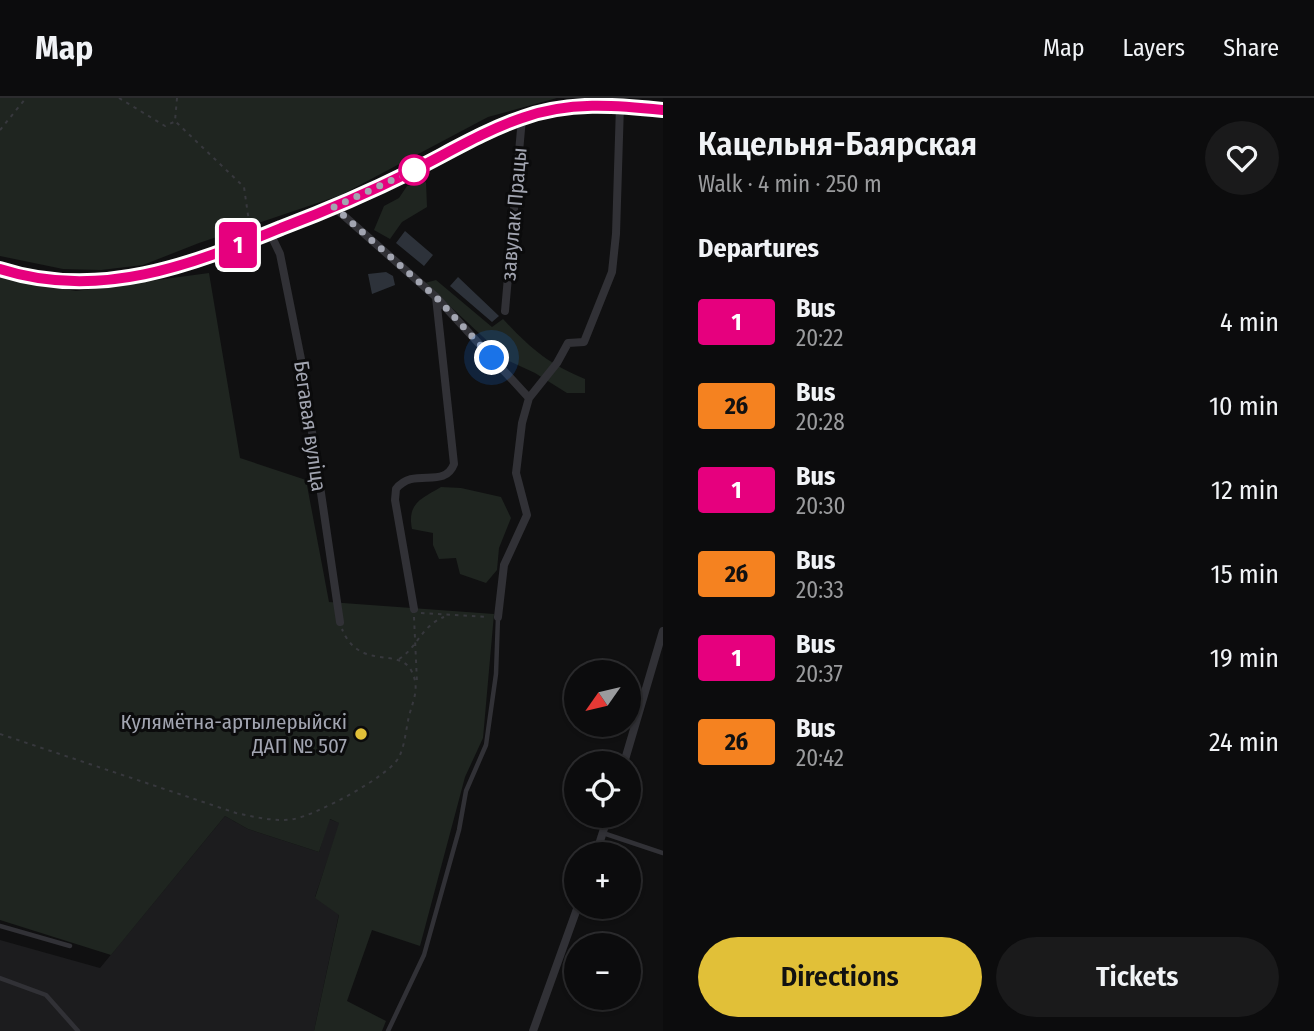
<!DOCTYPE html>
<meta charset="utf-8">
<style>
:root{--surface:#0c0c0d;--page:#1a1a1b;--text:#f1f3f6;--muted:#9a9b9d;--line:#2c2c2e;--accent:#e1c038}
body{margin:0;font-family:"Fira Sans Condensed",sans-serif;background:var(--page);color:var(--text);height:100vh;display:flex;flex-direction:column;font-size:26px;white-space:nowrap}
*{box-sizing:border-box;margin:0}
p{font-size:23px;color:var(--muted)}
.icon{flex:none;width:38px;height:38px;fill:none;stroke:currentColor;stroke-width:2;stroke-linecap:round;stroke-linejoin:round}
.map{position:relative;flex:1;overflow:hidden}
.sheet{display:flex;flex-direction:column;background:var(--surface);width:651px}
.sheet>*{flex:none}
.badge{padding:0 14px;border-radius:5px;font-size:24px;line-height:46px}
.needle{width:46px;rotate:236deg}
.controls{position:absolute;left:564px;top:562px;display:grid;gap:14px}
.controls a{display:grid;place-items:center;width:77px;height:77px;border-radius:50%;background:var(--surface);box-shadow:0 2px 5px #0004,0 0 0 2px var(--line);font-size:35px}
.you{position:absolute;width:35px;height:35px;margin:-18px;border:5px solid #fff;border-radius:50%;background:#1a73e8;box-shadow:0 0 0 10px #1a73e833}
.map>.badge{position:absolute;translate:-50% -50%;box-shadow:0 0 0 4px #fff}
h2{padding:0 35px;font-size:26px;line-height:63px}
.round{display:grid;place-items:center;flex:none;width:74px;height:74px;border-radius:37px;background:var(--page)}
.head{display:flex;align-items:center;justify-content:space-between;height:119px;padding:0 35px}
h1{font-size:33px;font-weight:600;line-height:52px}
.action{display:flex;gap:14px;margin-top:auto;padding:14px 35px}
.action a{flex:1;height:80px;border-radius:42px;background:var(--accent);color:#111;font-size:28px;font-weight:600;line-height:80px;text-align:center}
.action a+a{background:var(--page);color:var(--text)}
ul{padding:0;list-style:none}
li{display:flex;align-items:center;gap:21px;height:84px;padding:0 35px}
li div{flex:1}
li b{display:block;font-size:26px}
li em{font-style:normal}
li .badge{min-width:77px;font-weight:700;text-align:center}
header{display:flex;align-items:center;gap:42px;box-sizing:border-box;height:98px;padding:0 35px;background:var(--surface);border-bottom:2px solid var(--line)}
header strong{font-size:33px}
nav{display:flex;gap:38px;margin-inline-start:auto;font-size:24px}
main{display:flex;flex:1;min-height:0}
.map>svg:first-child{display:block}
.built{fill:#1c1c1e}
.green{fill:#1f2520}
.water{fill:#2d323a}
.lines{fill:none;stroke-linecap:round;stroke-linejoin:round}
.path{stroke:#37383d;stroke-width:2;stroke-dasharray:3.5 5;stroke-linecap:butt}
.service{stroke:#313136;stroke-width:4.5}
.minor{stroke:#313136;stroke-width:8}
.tertiary{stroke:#313136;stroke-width:10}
.line-casing{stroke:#fff;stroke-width:16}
.line{stroke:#e6007e;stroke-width:10}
.walk{stroke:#a2a5b1;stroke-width:7;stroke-dasharray:0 12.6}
.stop-dot{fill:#fff;stroke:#e6007e;stroke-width:3.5}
.poi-dot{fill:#e1c038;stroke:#0b0b0c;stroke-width:2.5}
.labels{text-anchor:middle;stroke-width:6;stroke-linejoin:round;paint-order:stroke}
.street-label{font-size:21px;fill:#a2a5b1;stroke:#0b0b0c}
.poi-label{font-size:21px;fill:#a2a5b1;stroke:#0b0b0c;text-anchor:end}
</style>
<header>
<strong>Map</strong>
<nav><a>Map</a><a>Layers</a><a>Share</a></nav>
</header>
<main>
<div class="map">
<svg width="663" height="933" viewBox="0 0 663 933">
<rect width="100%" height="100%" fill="#101011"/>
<!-- built -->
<path class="built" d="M225,718l23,13 71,23 10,-33 11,4 -25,74 24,17 -25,117h-314v-91l100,28z"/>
<!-- green -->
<path class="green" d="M0,0h557l-69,19 -147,78 -142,48 -56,22 -42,5 -38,-1 -63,-13z
M426,84l1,25 -25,15 -12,17 -16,-9 10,-24 15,-8 8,-12z
M209,175l31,185 66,22 23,122 165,12 -11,124 -18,39 -45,169 -48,-16 -25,71 39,20 -4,10h-68l25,-116 -24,-17 24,-75 -9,-4 -11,33 -71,-23 -23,-13 -114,139 -111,-35v-643l76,14z
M436,182l56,47 11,-8c26,28 45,45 82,60v14h-18l-32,-20 -26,-12 -84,-78z
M441,389l20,1 40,9 10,21 -12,30 -2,22 -11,13 -26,-9 -4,-16 -17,1 -6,-14v-12l-21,-4c-5,-26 9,-30 29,-42z"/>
<!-- water -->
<path class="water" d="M405,133l28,24 -9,11 -28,-23z
M386,174l7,4 2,9 -23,9 -4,-20z
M458,179l41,39 -7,6 -42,-36z"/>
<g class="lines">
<!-- path -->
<path class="path" d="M119,0l46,28 9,-4
M177,0l-2,23 69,66 6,42
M0,32l26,-32
M421,515l67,4
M414,519l3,65
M399,561c19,-12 22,-33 45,-42
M0,636l236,79c19,4 39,9 58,6 22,-4 96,-43 105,-62 6,-12 7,-28 10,-41 5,-18 11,-29 2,-46 -13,-23 -52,1 -69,-41"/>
<!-- service -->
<path class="service" d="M603,735l60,20
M0,828l70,20
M0,880l46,17 32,36
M388,933l36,-76 35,-125 7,-39 20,-46 10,-71 2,-57"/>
<!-- minor -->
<path class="minor" d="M334,109l102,90 93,101
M270,135l10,21 22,110 38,258
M505,213l17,-193
M414,511l-19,-109 1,-11c18,-23 48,1 58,-25l-18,-167
M498,519l6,-52 23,-50 -11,-42 6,-50 7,-25 28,-35 11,-20 16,-1 28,-70 4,-38 4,-129
M624,665l39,-132
M596,756l12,-38
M533,933l45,-125"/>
<!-- tertiary -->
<path class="tertiary" d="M0,171c99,32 191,-4 281,-41 45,-18 88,-36 131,-57 36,-18 72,-39 110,-53 46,-17 94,-13 141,-8"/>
</g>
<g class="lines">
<defs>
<path id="line" d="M0,171c99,32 191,-4 281,-41 45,-17 89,-36 131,-57 36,-18 72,-40 110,-53 46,-17 94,-13 141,-8"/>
</defs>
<!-- line casing -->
<use href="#line" class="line-casing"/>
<!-- line -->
<use href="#line" class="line"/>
<!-- walk -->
<path class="walk" d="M414,72l-80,37 102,90 56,61"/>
</g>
<!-- markers -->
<circle class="stop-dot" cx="414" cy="72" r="14"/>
<circle class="poi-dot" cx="361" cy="636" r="7"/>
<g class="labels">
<!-- street labels -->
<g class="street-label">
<text transform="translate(514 116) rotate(-85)" y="7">завулак Працы</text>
<text transform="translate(310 328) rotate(82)" y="7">Бегавая вуліца</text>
</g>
<!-- poi labels -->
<g class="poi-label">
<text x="347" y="631">Кулямётна-артылерыйскі<tspan x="347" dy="24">ДАП № 507</tspan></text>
</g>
</g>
</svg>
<div class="controls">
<a><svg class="needle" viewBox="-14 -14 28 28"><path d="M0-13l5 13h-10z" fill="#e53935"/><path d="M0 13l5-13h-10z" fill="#9a9b9d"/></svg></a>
<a><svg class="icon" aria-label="locate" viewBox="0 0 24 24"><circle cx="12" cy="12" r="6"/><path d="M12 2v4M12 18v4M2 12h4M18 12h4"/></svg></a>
<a>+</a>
<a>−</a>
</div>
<div class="you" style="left:492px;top:260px"></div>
<b class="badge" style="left:238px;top:147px;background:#e6007e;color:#fff">1</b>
</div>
<section class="sheet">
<div class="head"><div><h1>Кацельня-Баярская</h1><p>Walk · 4 min · 250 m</p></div><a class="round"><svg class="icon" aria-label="heart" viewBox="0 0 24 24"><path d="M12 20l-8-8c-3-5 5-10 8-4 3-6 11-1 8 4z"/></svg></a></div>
<h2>Departures</h2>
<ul>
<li><span class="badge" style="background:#e6007e;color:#fff">1</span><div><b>Bus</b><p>20:22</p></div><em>4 min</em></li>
<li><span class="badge" style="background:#f58220;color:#111">2б</span><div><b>Bus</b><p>20:28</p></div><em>10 min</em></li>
<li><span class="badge" style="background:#e6007e;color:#fff">1</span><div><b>Bus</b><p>20:30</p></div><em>12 min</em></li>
<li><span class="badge" style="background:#f58220;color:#111">2б</span><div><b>Bus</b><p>20:33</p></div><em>15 min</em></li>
<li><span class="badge" style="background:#e6007e;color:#fff">1</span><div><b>Bus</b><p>20:37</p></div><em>19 min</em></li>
<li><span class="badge" style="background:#f58220;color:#111">2б</span><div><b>Bus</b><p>20:42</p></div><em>24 min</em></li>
</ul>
<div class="action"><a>Directions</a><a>Tickets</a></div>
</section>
</main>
